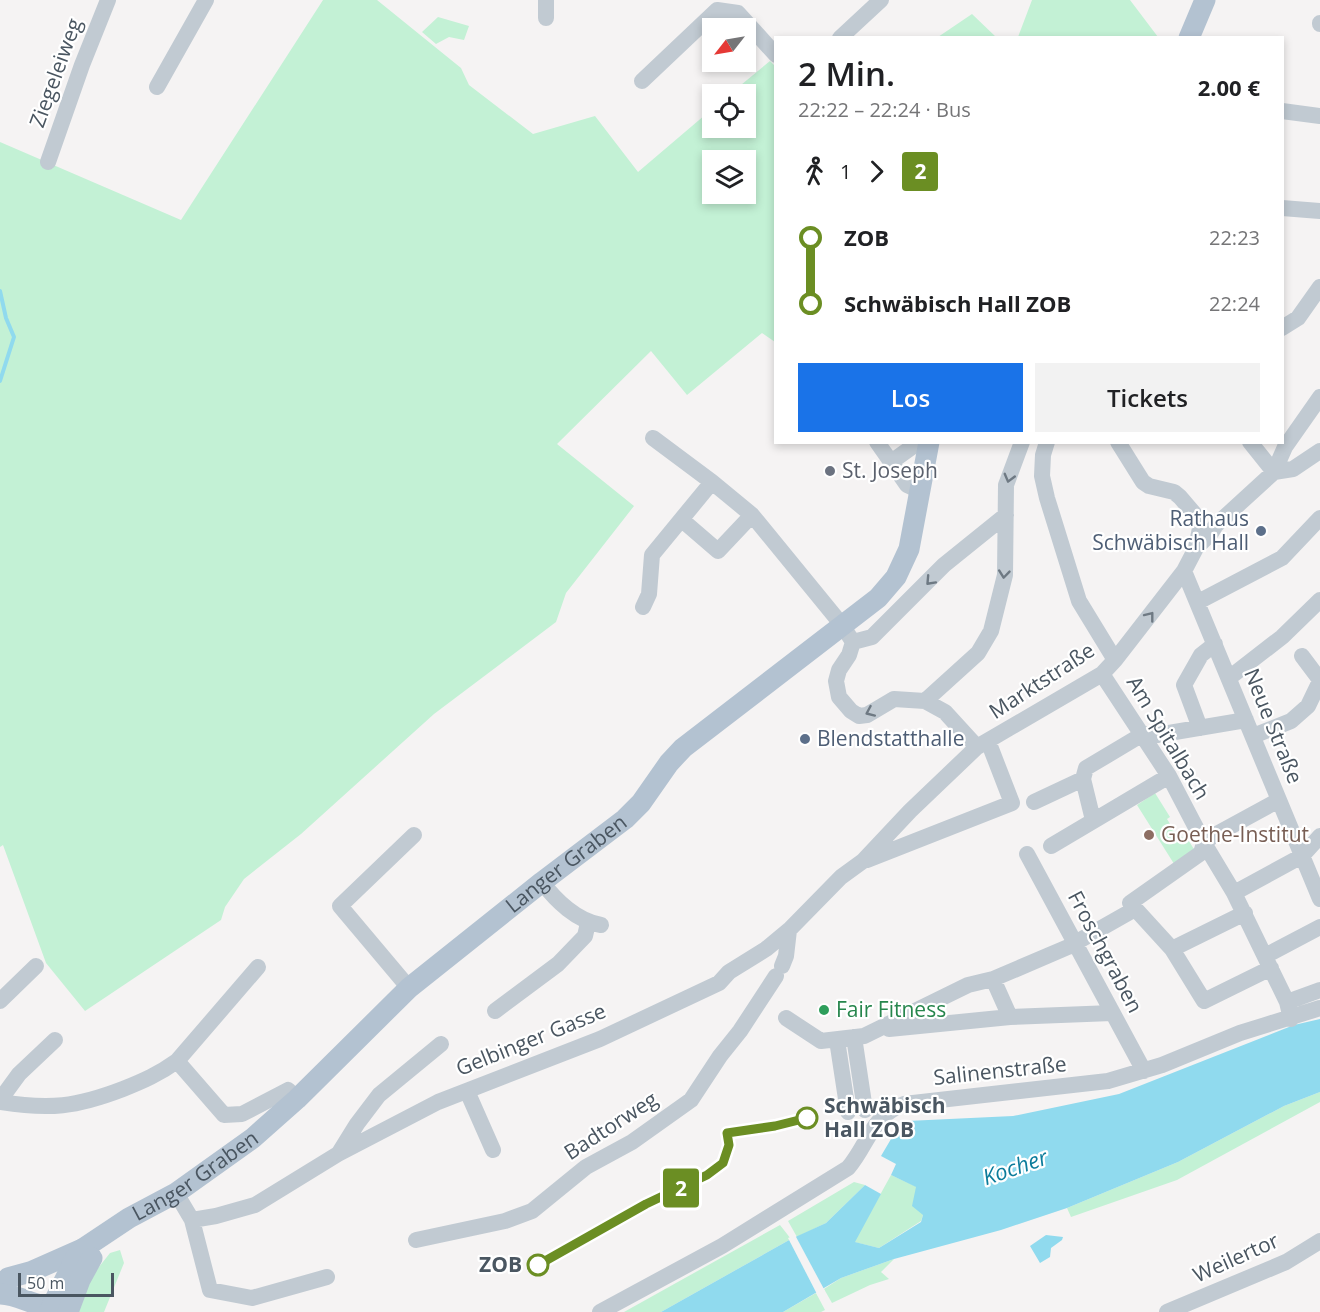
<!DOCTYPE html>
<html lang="de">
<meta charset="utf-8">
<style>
:root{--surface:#fff;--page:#f2f2f2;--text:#202124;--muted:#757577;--accent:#1a73e8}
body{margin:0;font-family:"Open Sans",sans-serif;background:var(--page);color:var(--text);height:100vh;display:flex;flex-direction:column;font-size:22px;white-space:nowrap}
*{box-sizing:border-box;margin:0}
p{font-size:20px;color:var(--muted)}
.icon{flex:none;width:33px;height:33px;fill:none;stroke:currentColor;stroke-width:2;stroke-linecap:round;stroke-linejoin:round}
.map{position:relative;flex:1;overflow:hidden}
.drawer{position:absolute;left:774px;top:36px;width:510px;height:408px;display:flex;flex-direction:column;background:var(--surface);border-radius:0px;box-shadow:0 3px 9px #0003}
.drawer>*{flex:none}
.badge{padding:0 12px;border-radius:4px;font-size:21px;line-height:39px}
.needle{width:39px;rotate:239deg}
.buttons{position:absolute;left:702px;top:18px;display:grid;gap:12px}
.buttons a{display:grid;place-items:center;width:54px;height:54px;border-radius:0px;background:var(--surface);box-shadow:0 3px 9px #0003;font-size:30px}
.scale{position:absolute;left:18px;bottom:15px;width:96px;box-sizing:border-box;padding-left:6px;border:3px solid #4a5661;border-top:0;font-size:16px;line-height:21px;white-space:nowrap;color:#4a5661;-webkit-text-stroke:4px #fff;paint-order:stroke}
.map>.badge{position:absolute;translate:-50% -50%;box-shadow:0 0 0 3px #fff}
.legs{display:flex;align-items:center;gap:9px;height:66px;padding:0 24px;font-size:20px}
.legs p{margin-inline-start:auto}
.overview{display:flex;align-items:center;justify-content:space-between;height:102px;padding:0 24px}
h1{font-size:33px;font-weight:600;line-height:45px}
.button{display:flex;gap:12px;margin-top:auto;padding:12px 24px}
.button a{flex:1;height:69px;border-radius:0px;background:var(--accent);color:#fff;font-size:24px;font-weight:600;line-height:69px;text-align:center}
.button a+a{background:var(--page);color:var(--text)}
ul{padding:0 24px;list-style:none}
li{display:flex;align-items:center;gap:21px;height:66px;font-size:22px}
li i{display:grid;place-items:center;width:9px;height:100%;margin:0 8px;background:currentColor}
li i::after{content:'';width:15px;height:15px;margin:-8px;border:4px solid;border-radius:50%;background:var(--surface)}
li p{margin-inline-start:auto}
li:first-child i{background:linear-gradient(#0000 50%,currentColor 0)}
li:last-child i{background:linear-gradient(currentColor 50%,#0000 0)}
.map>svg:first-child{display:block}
.green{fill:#c3f1d5;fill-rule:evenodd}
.water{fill:#90daee}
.pier{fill:#f5f3f3}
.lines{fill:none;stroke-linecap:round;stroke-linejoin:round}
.stream{stroke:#90daee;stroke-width:4}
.minor{stroke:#c1cad2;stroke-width:16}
.major{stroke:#b3c2d1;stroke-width:21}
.oneway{stroke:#6e7983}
.line-1-casing{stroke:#fff;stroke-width:14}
.line-1{stroke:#6b8e23;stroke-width:9}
.worship-dot{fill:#6b7280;stroke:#fff;stroke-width:2}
.service-dot{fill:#5c6f8a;stroke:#fff;stroke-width:2}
.education-dot{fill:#8d6e63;stroke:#fff;stroke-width:2}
.leisure-dot{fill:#2e9e5b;stroke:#fff;stroke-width:2}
.stop-1-dot{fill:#fff;stroke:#6b8e23;stroke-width:3}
.labels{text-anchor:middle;stroke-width:4.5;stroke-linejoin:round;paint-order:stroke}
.street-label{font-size:21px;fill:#4a5661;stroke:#fff}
.worship-label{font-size:21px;fill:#5b616d;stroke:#fff;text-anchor:start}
.service-label{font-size:21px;fill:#4e5e75;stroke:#fff;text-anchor:end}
.education-label{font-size:21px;fill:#785e54;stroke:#fff;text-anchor:start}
.leisure-label{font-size:21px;fill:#27864d;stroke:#fff;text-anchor:start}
.stop-label{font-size:21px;font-weight:bold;fill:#4a5661;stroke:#fff;text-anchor:start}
.water-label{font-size:22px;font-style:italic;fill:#0c7c9b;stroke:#fff}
</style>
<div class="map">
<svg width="1320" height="1312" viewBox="0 0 1320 1312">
<rect width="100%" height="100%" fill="#f5f3f3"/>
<!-- green -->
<path class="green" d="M323,0h54l84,68 8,17 64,49 62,-18 43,56 74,-63v19h34v-34h-16l40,-33 5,5v276l-13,-9 -75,62 -36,-44 -94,93 77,62 -68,87 -10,29 -122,92 -133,120 -57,45 -19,28 -4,13 -136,91 -39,-48 -43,-118 -3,2v-705l181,78zM712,160h34v34h-34z
M1032,0h98l28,37h-140z
M972,14l24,23h-58z
M438,17l31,9 -5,14 -15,-3 -13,7 -14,-12z
M1155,793l15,24 -3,2 8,13 3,-1 6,9 3,-2 10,16 -21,13 -39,-62z
M1320,1092v10l-143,78 -106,37 -4,-9 111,-46 106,-56z
M891,1175l26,12 6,28 -2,6 -42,27 -25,-6z
M854,1182l11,3 -39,38 -29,14 -9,-16z
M780,1225l11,14 -130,73h-37z
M120,1250l4,13 -20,49h-29l16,-35 19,-24z
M894,1259l-13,13 8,7 -19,6 -38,18 -8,-14 17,-11z
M816,1293l9,17 -4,2h-38z"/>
<!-- water -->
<path class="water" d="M1320,1019v73l-36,14 -106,56 -111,46 -66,22 -107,29 -53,19 -58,34h-122l130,-73 35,-16 39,-38 16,9 -26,48 24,6 42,-26 2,-7 -11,-9 4,-19 -25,-12 5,-11 -15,-8 10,-17 16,-18 106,-5 106,-22 175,-69z
M1046,1235l17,2 -1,3 -11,8 -1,9 -10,6 -10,-17z"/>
<!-- pier -->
<path class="pier" d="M795,1235l30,56 -7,5 -30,-58z"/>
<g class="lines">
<!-- stream -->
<path class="stream" d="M0,291l6,27 8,19 -14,44"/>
<!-- minor -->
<path class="minor" d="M546,18v-18
M1320,24v-1
M840,38l41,-38
M642,81l75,-71 21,3 38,42
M157,87l49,-87
M1282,111l38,5
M48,162l34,-97 26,-65
M1282,208l38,3
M1282,328l16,-10 22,-31
M653,438l59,44
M877,442l14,20 28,-20
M1047,442l-4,13 -1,21 5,22 32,103 36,59
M1250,442l24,30
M891,462l16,23 13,6
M1274,472l11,-25 35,-50
M682,520l36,31 34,-36
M1196,548l15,-15 5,-8 58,-53 19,-3 27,-18
M1184,571l136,328
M1198,602l84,-44 38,-40
M643,607l6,-13 3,-39 60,-73 40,33 90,110 11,17
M853,642l19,-5 72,-72 62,-50
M853,642l-4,13 -10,15 -3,11 3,16 12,14 8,5 8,-1 27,-16 31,2
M1302,656l18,24
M1102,674l67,102 35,67 30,50 53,109 4,17
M1229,678l53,-41 38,-37
M1200,728l-16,-43 17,-30 14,-11
M1253,736l38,-15 17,-15 12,-25
M977,747l-32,-35 -20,-11 53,-48 13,-22 14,-56 1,-90 16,-43
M1034,802l49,-23
M1093,820l-10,-41 3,-11 57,-34 14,1 89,-15
M1204,843l-3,10 -71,50 42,46 73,-36
M1204,843l9,-7 66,-36
M1051,846l118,-70
M1027,854l117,217
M867,860l145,-57 -24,-62
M542,882c14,19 35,39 59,43
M1234,893l68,-37 18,-20
M1172,949l32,52 67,-33
M1265,956l55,-29
M782,966l4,-10 3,-26
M993,979l17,38
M409,988l-69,-82 74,-71
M0,1001l36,-35
M1287,1002l33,-12
M495,1011l63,-47 27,-28 3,-13
M786,1018l35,23 43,-5 104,-51 25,-6 75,-32 67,-38
M889,1029l121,-12 102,-4
M854,1037l11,73
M837,1040l11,72
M177,1061l81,-94
M467,1091l26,59
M0,1100l19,-26 36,-34
M0,1102c50,8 76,5 123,-13 20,-8 36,-15 54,-28l47,54 18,-1 46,-24 9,9
M339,1153l18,-29 22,-29 62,-51
M176,1193l16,27 18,70 42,8 75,-21
M192,1220l24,-4 39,-11 83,-51 100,-52 162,-63 119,-56 10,-11 37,-23 23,-19 52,-53 22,-16 47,-50 67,-64 125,-73 13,-14 69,-89 12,-23 4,-20 -2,-10 -18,-21 -6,-5 -25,-6 -6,-4 -25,-40
M416,1240l89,-19 27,-10 54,-44 46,-25 59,-42 29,-44 20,-25 36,-55
M600,1312l122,-66 126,-78c20,-23 23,-52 56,-64l204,-23 54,-16 78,-32 80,-25
M1167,1312l119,-50 34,-21"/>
<!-- major -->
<g class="major">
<path d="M1189,38l16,-38"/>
<path d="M8,1278l22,-6 52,-23"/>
<path d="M0,1294c25,1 35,17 63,10"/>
<path id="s1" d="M49,1312l26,-53 9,-11 45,-30 47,-25 77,-55 44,-39 112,-111 133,-106 83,-63 16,-16 28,-40 14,-15 195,-150 18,-21 13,-28 20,-107"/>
<path d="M68,1312l12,-32 12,-22"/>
</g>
</g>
<!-- one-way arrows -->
<defs><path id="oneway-chevron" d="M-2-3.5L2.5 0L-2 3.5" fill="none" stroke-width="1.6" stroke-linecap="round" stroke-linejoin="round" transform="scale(1.5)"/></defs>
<g class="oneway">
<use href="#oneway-chevron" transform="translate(1009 478) rotate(105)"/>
<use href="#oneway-chevron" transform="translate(1004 574) rotate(96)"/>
<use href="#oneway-chevron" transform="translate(930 581) rotate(133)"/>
<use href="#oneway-chevron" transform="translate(1150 616) rotate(-52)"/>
<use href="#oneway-chevron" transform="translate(870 712) rotate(156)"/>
</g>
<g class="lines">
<defs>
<path id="line-1" d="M538,1265l108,-61 61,-29 16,-12 6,-18 -2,-12 48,-7 32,-8"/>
</defs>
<!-- line-1 casing -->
<use href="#line-1" class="line-1-casing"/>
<!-- line-1 -->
<use href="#line-1" class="line-1"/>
</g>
<!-- markers -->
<circle class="worship-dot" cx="830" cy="471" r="6"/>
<g class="service-dot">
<circle cx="1261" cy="531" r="6"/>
<circle cx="805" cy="739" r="6"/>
</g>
<circle class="education-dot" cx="1149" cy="835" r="6"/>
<circle class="leisure-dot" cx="824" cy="1010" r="6"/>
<g class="stop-1-dot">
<circle cx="807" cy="1118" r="10"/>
<circle cx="538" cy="1265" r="10"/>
</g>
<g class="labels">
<!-- street labels -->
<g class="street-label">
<text transform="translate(56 73) rotate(-70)" y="7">Ziegeleiweg</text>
<text transform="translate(1042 681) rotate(-33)" y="7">Marktstraße</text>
<text transform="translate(1273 726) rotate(68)" y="7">Neue Straße</text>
<text transform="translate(1168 738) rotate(59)" y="7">Am Spitalbach</text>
<text dy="7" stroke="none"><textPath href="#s1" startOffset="692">Langer Graben</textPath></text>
<text transform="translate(1105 952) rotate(62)" y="7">Froschgraben</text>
<text transform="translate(531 1040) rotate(-22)" y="7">Gelbinger Gasse</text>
<text transform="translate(1000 1071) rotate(-6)" y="7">Salinenstraße</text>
<text transform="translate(611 1126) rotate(-33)" y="7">Badtorweg</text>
<text dy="7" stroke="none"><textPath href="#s1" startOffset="206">Langer Graben</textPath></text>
<text transform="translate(1236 1258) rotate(-24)" y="7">Weilertor</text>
</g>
<!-- worship labels -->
<g class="worship-label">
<text x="842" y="478">St. Joseph</text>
</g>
<!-- service labels -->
<g class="service-label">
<text x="1249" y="526">Rathaus<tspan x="1249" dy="24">Schwäbisch Hall</tspan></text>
<text x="817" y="746" text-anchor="start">Blendstatthalle</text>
</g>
<!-- education labels -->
<g class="education-label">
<text x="1161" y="842">Goethe-Institut</text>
</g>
<!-- leisure labels -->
<g class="leisure-label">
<text x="836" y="1017">Fair Fitness</text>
</g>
<!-- stop labels -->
<g class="stop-label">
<text x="824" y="1113">Schwäbisch<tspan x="824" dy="24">Hall ZOB</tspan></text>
<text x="522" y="1272" text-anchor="end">ZOB</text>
</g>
<!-- water labels -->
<g class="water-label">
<text transform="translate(1015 1167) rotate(-19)" y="8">Kocher</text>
</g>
</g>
</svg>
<div class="buttons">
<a><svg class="needle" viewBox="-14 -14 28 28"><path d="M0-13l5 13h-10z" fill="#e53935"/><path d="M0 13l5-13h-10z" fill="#757577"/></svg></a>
<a><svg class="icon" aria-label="locate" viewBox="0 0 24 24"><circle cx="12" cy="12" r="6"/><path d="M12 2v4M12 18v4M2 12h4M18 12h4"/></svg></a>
<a><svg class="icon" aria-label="layers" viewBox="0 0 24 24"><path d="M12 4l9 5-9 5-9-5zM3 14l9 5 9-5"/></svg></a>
</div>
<div class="scale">50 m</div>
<b class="badge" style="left:681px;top:1188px;background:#6b8e23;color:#fff">2</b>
<section class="drawer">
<div class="overview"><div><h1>2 Min.</h1><p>22:22 – 22:24 · Bus</p></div><b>2.00 €</b></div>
<div class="legs"><svg class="icon" aria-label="walk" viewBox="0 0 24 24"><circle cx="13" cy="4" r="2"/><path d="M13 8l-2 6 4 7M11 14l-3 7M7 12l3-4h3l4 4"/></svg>1<svg class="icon" aria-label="forward" viewBox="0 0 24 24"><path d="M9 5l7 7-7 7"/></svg><b class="badge" style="background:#6b8e23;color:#fff">2</b></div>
<ul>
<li><i style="color:#6b8e23"></i><b>ZOB</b><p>22:23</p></li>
<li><i style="color:#6b8e23"></i><b>Schwäbisch Hall ZOB</b><p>22:24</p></li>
</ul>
<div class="button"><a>Los</a><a>Tickets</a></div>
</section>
</div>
